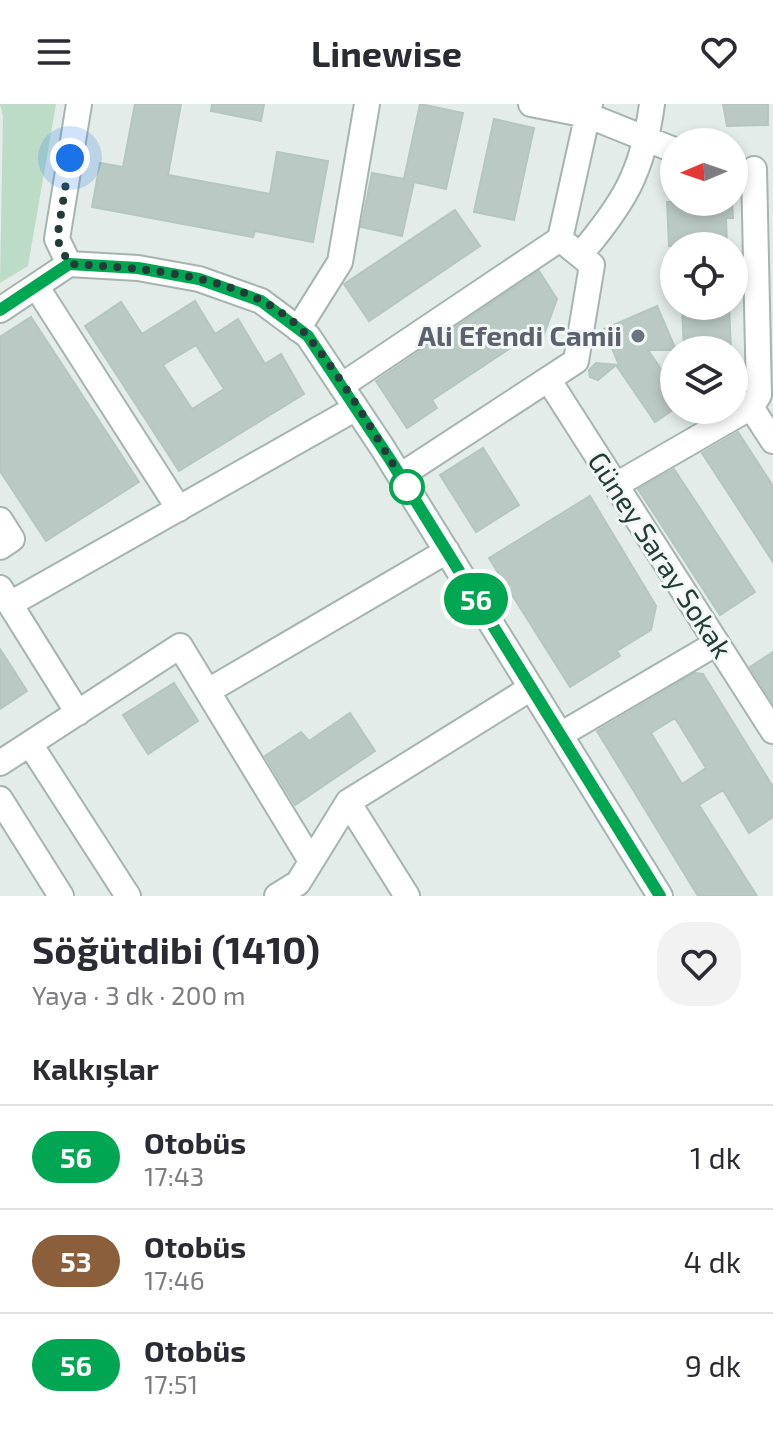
<!DOCTYPE html>
<html lang="tr">
<meta charset="utf-8">
<style>
:root{--surface:#fff;--page:#f2f2f3;--text:#2b2b33;--muted:#7c7c81;--line:#e1e1e2}
body{margin:0;font-family:"Exo 2",sans-serif;background:var(--page);color:var(--text);height:100vh;display:flex;flex-direction:column;font-size:30px;white-space:nowrap}
*{box-sizing:border-box;margin:0}
p{font-size:26px;color:var(--muted)}
.icon{flex:none;width:44px;height:44px;fill:none;stroke:currentColor;stroke-width:2;stroke-linecap:round;stroke-linejoin:round}
.map{position:relative;height:792px;overflow:hidden}
.panel{display:flex;flex-direction:column;background:var(--surface);flex:1}
.panel>*{flex:none}
.badge{padding:0 16px;border-radius:26px;font-size:28px;line-height:52px}
.needle{width:52px;rotate:268deg}
.controls{position:absolute;left:660px;top:24px;display:grid;gap:16px}
.controls a{display:grid;place-items:center;width:88px;height:88px;border-radius:50%;background:var(--surface);box-shadow:0 4px 12px #0003;font-size:40px}
.you{position:absolute;width:40px;height:40px;margin:-20px;border:6px solid #fff;border-radius:50%;background:#1a73e8;box-shadow:0 0 0 12px #1a73e833}
.map>.badge{position:absolute;translate:-50% -50%;box-shadow:0 0 0 4px #fff}
h2{padding:0 32px;font-size:30px;line-height:72px}
.round{display:grid;place-items:center;flex:none;width:84px;height:84px;border-radius:32px;background:var(--page)}
.head{display:flex;align-items:center;justify-content:space-between;height:136px;padding:0 32px}
h1{font-size:38px;font-weight:700;line-height:60px}
ul{padding:0;list-style:none}
li{display:flex;align-items:center;gap:24px;height:104px;padding:0 32px;border-top:2px solid var(--line)}
li div{flex:1}
li b{display:block;font-size:30px}
li em{font-style:normal}
li .badge{min-width:88px;font-weight:700;text-align:center}
header{display:flex;justify-content:space-between;align-items:center;height:104px;padding:0 32px;background:var(--surface);font-size:36px;font-weight:700}
.map>svg:first-child{display:block}
.green{fill:#bddcc7}
.building{fill:#bbc9c5;stroke:#b5c5c0;stroke-width:2;fill-rule:evenodd}
.lines{fill:none;stroke-linecap:round;stroke-linejoin:round}
.minor-casing{stroke:#a6b4af;stroke-width:28}
.minor{stroke:#fff;stroke-width:24}
.line-casing{stroke:#fff;stroke-width:18}
.line{stroke:#00a651;stroke-width:12}
.walk{stroke:#233c37;stroke-width:8;stroke-dasharray:0 14.4}
.worship-dot{fill:#6b7280;stroke:#f3f8f6;stroke-width:3}
.stop-dot{fill:#fff;stroke:#00a651;stroke-width:4}
.labels{text-anchor:middle;stroke-width:6;stroke-linejoin:round;paint-order:stroke}
.worship-label{font-size:28px;font-weight:bold;fill:#5b616d;stroke:#f3f8f6;text-anchor:end}
.street-label{font-size:28px;fill:#233c37;stroke:#f3f8f6}
</style>
<header><svg class="icon" aria-label="menu" viewBox="0 0 24 24"><path d="M4 6h16M4 12h16M4 18h16"/></svg>Linewise<svg class="icon" aria-label="heart" viewBox="0 0 24 24"><path d="M12 20l-8-8c-3-5 5-10 8-4 3-6 11-1 8 4z"/></svg></header>
<div class="map">
<svg width="773" height="792" viewBox="0 0 773 792">
<rect width="100%" height="100%" fill="#e3ece8"/>
<!-- green -->
<path class="green" d="M0,0h56l-28,162 -28,17 3,-167z"/>
<!-- building -->
<path class="building" d="M135,0h46l-13,71 102,19 7,-42 51,9 -15,81 -58,-11 -2,6 -161,-30 8,-44 23,4z
M212,0h52l-3,17 -50,-10z
M420,0l43,9 -17,76 -32,-7 -12,54 -41,-9 11,-54 32,6z
M723,0h45v21l-41,1z
M494,15l40,9 -20,92 -40,-8z
M667,98h65l1,16h-7l1,28h-58z
M455,106l25,36 -111,75 -25,-37z
M539,167l18,28 -14,38 -17,11 -5,-7 -89,59 5,8 -30,20 -31,-47z
M195,197l20,33 23,-15 27,45 16,-10 23,40 -125,77 -94,-145 36,-24 21,32zM196,241l28,44 -32,20 -29,-44z
M657,202l19,44h-28l26,38v21l-19,13 -39,-57 -18,15 -8,-3 -1,-7 7,-7 23,2 -15,-36z
M682,202h47l2,44h-47z
M31,213l108,165 -93,59 -46,-70v-134z
M738,328l35,54v76l-71,-109z
M483,344l36,57 -43,27 -36,-57z
M674,365l81,123 -35,23 -82,-126z
M590,392l66,110 -5,24 -34,21 3,5 -50,31 -81,-129z
M0,545l27,42 -27,18z
M773,548v51l-23,-36z
M695,569l8,1 70,113v30l-24,16 -26,-43 -24,15 58,91h-59l-101,-165zM675,614l31,50 -24,16 -31,-51z
M174,579l24,38 -50,33 -25,-39z
M350,609l25,38 -80,54 -30,-49 36,-24 8,9z"/>
<g class="lines">
<defs>
<path id="minor" d="M531,0l56,11 87,35
M580,151c44,-52 63,-83 72,-151
M69,160l-12,-25 22,-135
M36,182l143,223
M0,206l69,-46 69,4 61,11 62,22 47,35 74,111 278,449
M298,225l42,-67 27,-158
M548,275l225,352
M341,282l219,-147 30,-135
M751,303l22,34
M400,372l176,-115 16,-96 -32,-26
M616,381l135,-78 8,-12 -5,-226
M0,416l12,19 -12,8
M0,484l78,125
M10,500l346,-196
M208,587l239,-140
M560,631l157,-92
M30,640l98,152
M0,659l180,-117 131,215
M0,695l61,97
M348,698l59,94
M277,792l21,-13 50,-81 183,-114"/>
</defs>
<!-- minor casing -->
<use href="#minor" class="minor-casing"/>
<!-- minor -->
<use href="#minor" class="minor"/>
</g>
<g class="lines">
<defs>
<path id="line" d="M0,206l69,-46 69,4 61,11 62,22 47,35 83,125 269,435"/>
</defs>
<!-- line casing -->
<use href="#line" class="line-casing"/>
<!-- line -->
<use href="#line" class="line"/>
<!-- walk -->
<path class="walk" d="M70,54l-13,81 12,25c75,4 188,10 240,74 37,45 67,99 98,149"/>
</g>
<!-- markers -->
<circle class="worship-dot" cx="638" cy="232" r="8"/>
<circle class="stop-dot" cx="407" cy="383" r="16"/>
<g class="labels">
<!-- worship labels -->
<g class="worship-label">
<text x="622" y="242">Ali Efendi Camii</text>
</g>
<!-- street labels -->
<g class="street-label">
<text transform="translate(660 451) rotate(57)" y="10">Güney Saray Sokak</text>
</g>
</g>
</svg>
<div class="controls">
<a><svg class="needle" viewBox="-14 -14 28 28"><path d="M0-13l5 13h-10z" fill="#e53935"/><path d="M0 13l5-13h-10z" fill="#7c7c81"/></svg></a>
<a><svg class="icon" aria-label="locate" viewBox="0 0 24 24"><circle cx="12" cy="12" r="6"/><path d="M12 2v4M12 18v4M2 12h4M18 12h4"/></svg></a>
<a><svg class="icon" aria-label="layers" viewBox="0 0 24 24"><path d="M12 4l9 5-9 5-9-5zM3 14l9 5 9-5"/></svg></a>
</div>
<div class="you" style="left:70px;top:54px"></div>
<b class="badge" style="left:476px;top:495px;background:#00a651;color:#fff">56</b>
</div>
<section class="panel">
<div class="head"><div><h1>Söğütdibi (1410)</h1><p>Yaya · 3 dk · 200 m</p></div><a class="round"><svg class="icon" aria-label="heart" viewBox="0 0 24 24"><path d="M12 20l-8-8c-3-5 5-10 8-4 3-6 11-1 8 4z"/></svg></a></div>
<h2>Kalkışlar</h2>
<ul>
<li><span class="badge" style="background:#00a651;color:#fff">56</span><div><b>Otobüs</b><p>17:43</p></div><em>1 dk</em></li>
<li><span class="badge" style="background:#8b5e3c;color:#fff">53</span><div><b>Otobüs</b><p>17:46</p></div><em>4 dk</em></li>
<li><span class="badge" style="background:#00a651;color:#fff">56</span><div><b>Otobüs</b><p>17:51</p></div><em>9 dk</em></li>
</ul>
</section>
